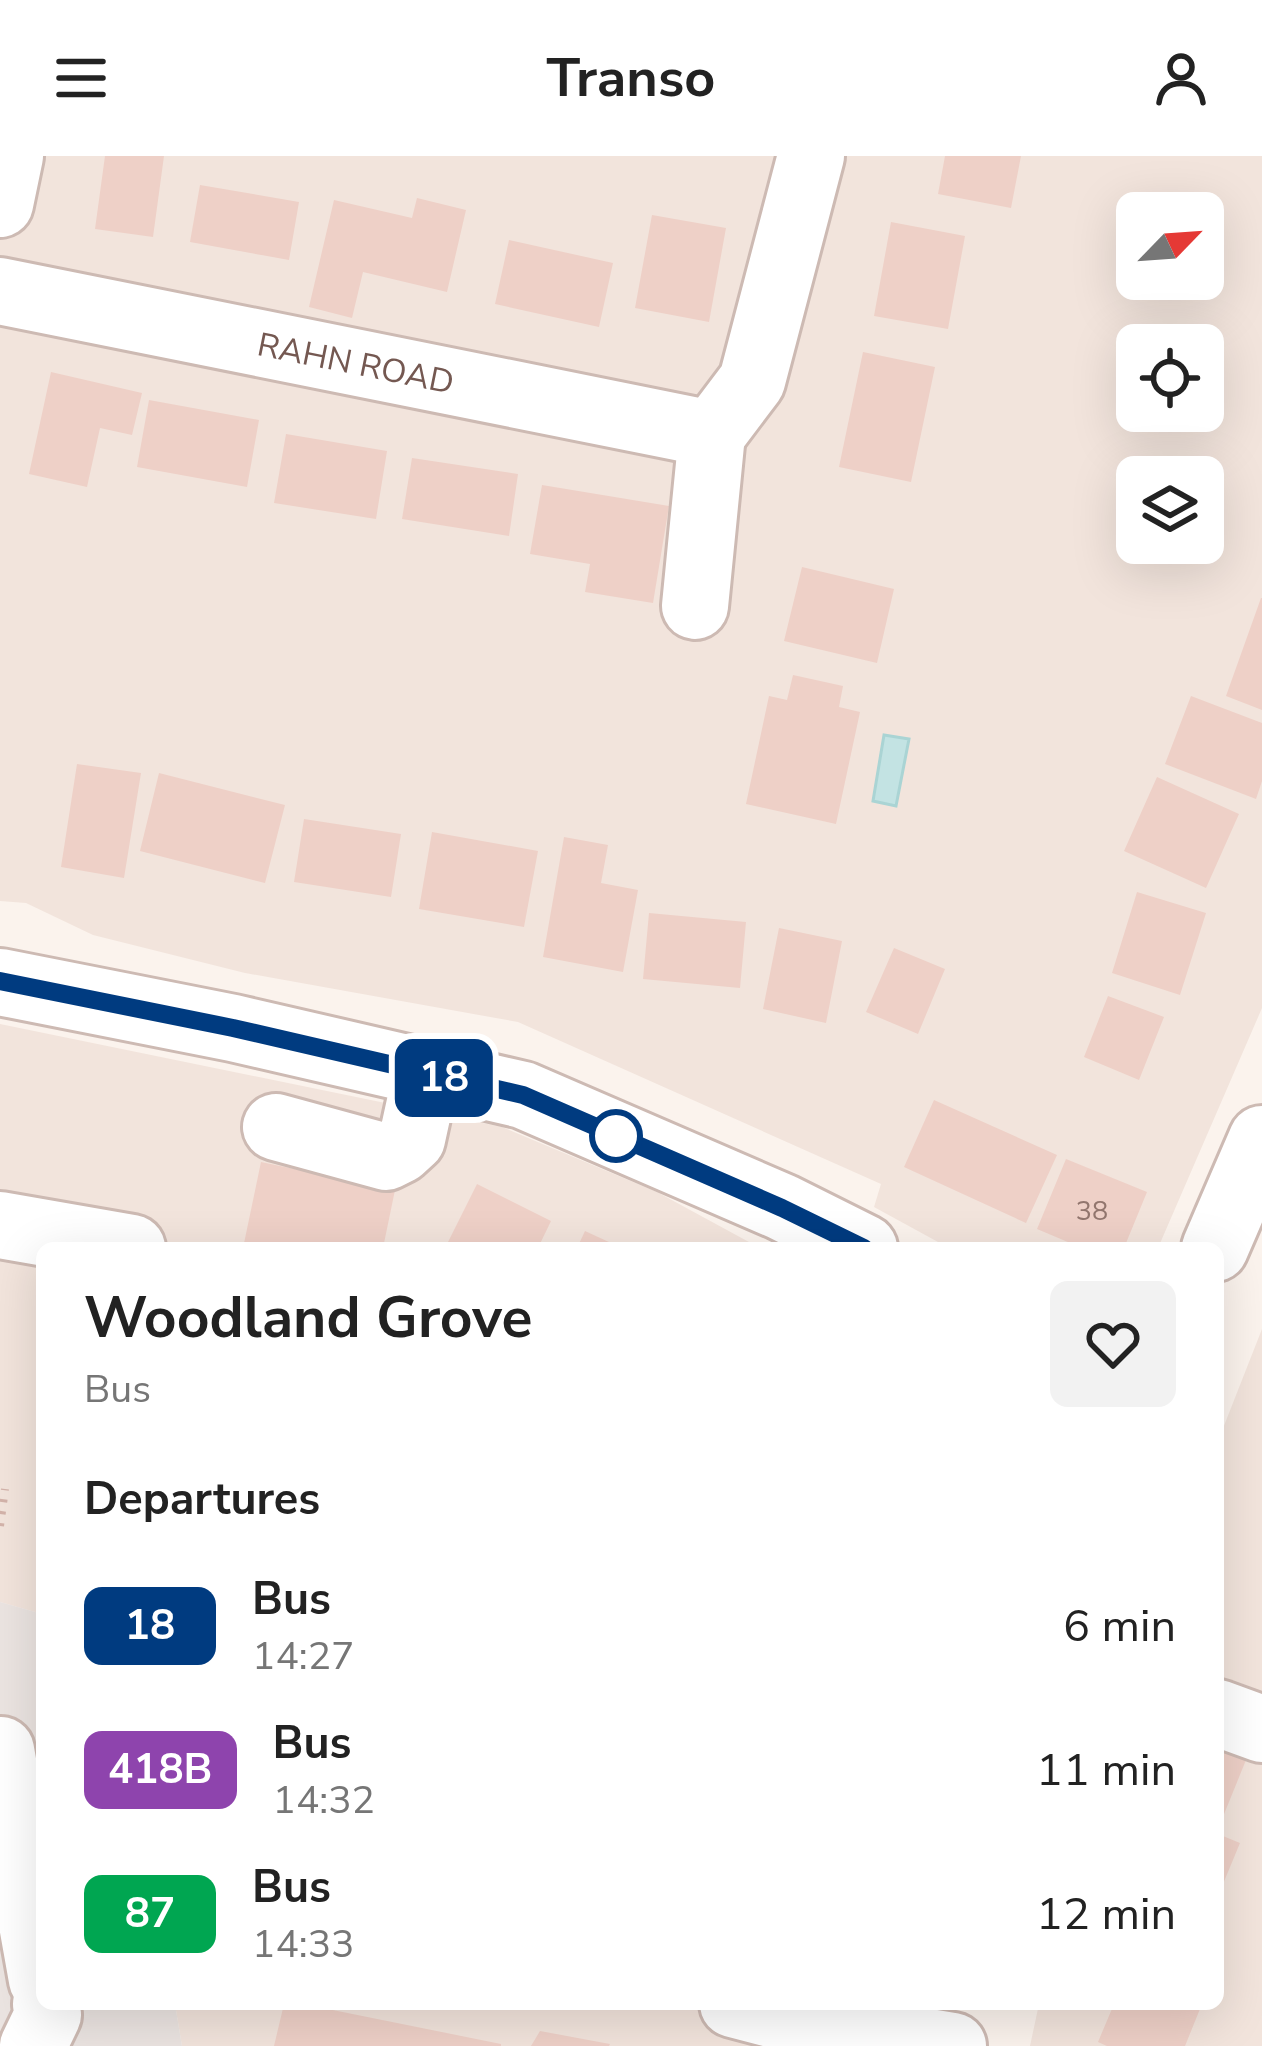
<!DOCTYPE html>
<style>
:root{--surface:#fff;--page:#f2f2f2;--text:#222;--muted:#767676}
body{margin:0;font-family:"Nunito Sans",sans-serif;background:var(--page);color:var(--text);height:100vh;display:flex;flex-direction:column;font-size:45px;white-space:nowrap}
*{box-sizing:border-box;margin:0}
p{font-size:39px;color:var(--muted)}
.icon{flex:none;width:66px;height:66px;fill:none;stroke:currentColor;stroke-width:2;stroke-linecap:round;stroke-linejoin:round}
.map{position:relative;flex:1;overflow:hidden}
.drawer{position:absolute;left:36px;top:1086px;width:1188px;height:768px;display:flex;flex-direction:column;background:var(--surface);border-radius:18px;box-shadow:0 12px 48px #0002}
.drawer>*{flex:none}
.badge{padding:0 24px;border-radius:18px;font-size:42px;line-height:78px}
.needle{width:78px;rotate:65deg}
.buttons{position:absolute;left:1116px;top:36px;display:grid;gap:24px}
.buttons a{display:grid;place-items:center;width:108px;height:108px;border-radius:18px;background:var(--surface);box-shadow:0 12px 48px #0002;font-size:60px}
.map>.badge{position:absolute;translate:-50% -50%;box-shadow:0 0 0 6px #fff}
h2{padding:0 48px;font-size:45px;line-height:108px}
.round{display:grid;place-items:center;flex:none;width:126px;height:126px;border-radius:18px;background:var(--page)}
.summary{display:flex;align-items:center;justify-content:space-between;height:204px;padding:0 48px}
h1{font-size:57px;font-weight:700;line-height:90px}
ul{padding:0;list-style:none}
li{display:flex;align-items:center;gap:36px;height:144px;padding:0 48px}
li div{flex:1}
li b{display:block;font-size:45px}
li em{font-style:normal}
li .badge{min-width:132px;font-weight:700;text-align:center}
header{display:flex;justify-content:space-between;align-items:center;height:156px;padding:0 48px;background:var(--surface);font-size:54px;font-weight:700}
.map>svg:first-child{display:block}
.residential{fill:#f2e4dc;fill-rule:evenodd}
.industrial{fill:#ebe4e1}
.water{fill:#c3e3e3;stroke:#aad4d4;stroke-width:3}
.building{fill:#eed0c7}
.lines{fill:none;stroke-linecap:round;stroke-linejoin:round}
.minor-casing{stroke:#cdbab3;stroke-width:72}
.path{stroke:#d3b3aa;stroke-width:8;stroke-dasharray:3 9;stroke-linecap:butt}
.minor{stroke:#fff;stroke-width:66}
.line-casing{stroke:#fff;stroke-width:27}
.line{stroke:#003b80;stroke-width:18}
.stop-dot{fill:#fff;stroke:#003b80;stroke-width:6}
.labels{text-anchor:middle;stroke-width:9;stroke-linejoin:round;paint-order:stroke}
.number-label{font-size:27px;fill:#92766e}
.street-label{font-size:33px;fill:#745851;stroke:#fef8f3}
</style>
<header><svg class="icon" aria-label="menu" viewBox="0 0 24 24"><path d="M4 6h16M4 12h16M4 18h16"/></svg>Transo<svg class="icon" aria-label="person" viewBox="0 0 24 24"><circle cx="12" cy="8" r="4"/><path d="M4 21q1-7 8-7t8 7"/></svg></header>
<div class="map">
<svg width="1262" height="1890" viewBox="0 0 1262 1890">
<rect width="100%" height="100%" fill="#fbf3ed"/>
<!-- residential -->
<path class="residential" d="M0,0h1262v852l-104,240h-209l-75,-41 7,-23 -363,-162 -273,-49 -152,-38 -67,-32 -26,-2zM1137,57h66v66h-66zM1137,189h66v66h-66zM1137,321h66v66h-66z
M0,868l502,103 155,65 103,56h-718v366l-42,-12z
M1262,1173v717h-232l9,-42h179v-563z
M175,1848h754l-9,42h-738z"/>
<!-- industrial -->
<path class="industrial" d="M0,1446l42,12v390h133l7,42h-182z"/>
<!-- water -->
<path class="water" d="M884,579l25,4 -13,67 -23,-5z"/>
<!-- building -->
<path class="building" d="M105,0h59l-11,81 -58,-8z
M945,0h76l-10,52 -73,-14z
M200,29l99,17 -10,58 -99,-18z
M417,42l49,12 -19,82 -84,-20 -11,46 -43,-11 25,-107 78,18z
M652,59l74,13 -17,94 -74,-14z
M891,66l74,14 -17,93 -74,-13z
M509,84l104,23 -14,64 -104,-23z
M863,196l72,15 -24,115 -72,-15z
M51,216l91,21 -10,42 -32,-7 -13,59 -58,-13z
M149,244l110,20 -12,67 -110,-20z
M286,278l101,17 -11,68 -102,-16z
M412,302l106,16 -9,62 -107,-17z
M542,329l127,21 -16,97 -68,-11 5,-28 -60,-10z
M802,411l92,22 -17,74 -93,-22z
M1261,442h1v112l-36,-14z
M793,519l50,11 -4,21 21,5 -24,112 -90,-20 23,-108 18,4z
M1191,540l71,27v58l-6,18 -91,-35z
M77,608l64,9 -17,105 -63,-11z
M159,617l126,32 -20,78 -125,-32z
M1157,621l82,37 -33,74 -82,-37z
M304,663l97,15 -10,63 -97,-15z
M432,676l106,19 -14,76 -105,-18z
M564,681l44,8 -7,38 37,7 -15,82 -80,-15z
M1137,736l69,21 -26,82 -68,-22z
M649,757l97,9 -6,66 -97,-9z
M779,772l63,13 -16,82 -63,-14z
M894,792l51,21 -27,65 -52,-22z
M1108,840l56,21 -25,63 -55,-23z
M934,944l123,55 -31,68 -122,-56z
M1066,1003l81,33 -23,56h-42l-45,-19z
M261,1006l134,28 -12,58h-140z
M477,1028l74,37 -13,27h-93z
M585,1075l37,17h-45z
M1218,1592l28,12 -28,69z
M1218,1678l22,9 -22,53z
M284,1848h19l198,40v2h-227z
M1114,1848h88l-17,42h-78l-9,-4z
M540,1875l70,13 -1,2h-78z"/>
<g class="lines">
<defs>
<g id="minor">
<path d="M0,48l10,-48"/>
<path id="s1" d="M0,135l712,143 40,-53 59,-225"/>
<path d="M695,450l17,-172"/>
<path d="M0,826l233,46 290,67 259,112 82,41"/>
<path d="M276,971l110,30 14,-7 12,-11 14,-64"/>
<path d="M0,1069l132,23"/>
<path d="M1215,1092l47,-109"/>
<path d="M1218,1557l44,16"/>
<path d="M1,1594l41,230"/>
<path d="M733,1848l57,15 163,27"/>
<path d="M33,1890l15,-31 -2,-11"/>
</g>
</defs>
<!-- minor casing -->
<use href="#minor" class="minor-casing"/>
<!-- path -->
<path class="path" d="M0,1370l5,-37"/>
<!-- minor -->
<use href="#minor" class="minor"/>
</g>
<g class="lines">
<defs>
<path id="line" d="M0,825l233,47 290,67 259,113 82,40"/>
</defs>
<!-- line casing -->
<use href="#line" class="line-casing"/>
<!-- line -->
<use href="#line" class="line"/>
</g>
<!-- markers -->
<circle class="stop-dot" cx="616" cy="980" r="24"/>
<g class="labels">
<!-- number labels -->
<g class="number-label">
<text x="1092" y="1064">38</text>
</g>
<!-- street labels -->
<g class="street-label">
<text dy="12" stroke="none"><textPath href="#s1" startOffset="363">RAHN ROAD</textPath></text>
</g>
</g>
</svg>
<div class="buttons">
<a><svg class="needle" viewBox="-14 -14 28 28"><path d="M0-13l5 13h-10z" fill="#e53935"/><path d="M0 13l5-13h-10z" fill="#767676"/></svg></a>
<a><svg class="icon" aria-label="locate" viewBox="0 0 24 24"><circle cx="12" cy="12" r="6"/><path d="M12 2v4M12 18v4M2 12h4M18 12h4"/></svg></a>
<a><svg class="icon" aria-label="layers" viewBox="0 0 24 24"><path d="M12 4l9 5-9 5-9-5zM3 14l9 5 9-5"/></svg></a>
</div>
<b class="badge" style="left:444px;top:922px;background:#003b80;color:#fff">18</b>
<section class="drawer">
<div class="summary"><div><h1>Woodland Grove</h1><p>Bus</p></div><a class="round"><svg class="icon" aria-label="heart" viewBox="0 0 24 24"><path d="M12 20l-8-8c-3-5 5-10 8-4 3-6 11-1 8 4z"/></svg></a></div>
<h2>Departures</h2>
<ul>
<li><span class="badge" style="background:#003b80;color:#fff">18</span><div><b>Bus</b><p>14:27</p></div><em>6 min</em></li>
<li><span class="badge" style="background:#8e44ad;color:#fff">418B</span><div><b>Bus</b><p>14:32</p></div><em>11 min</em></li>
<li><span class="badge" style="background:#00a651;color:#fff">87</span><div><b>Bus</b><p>14:33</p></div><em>12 min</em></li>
</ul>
</section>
</div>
